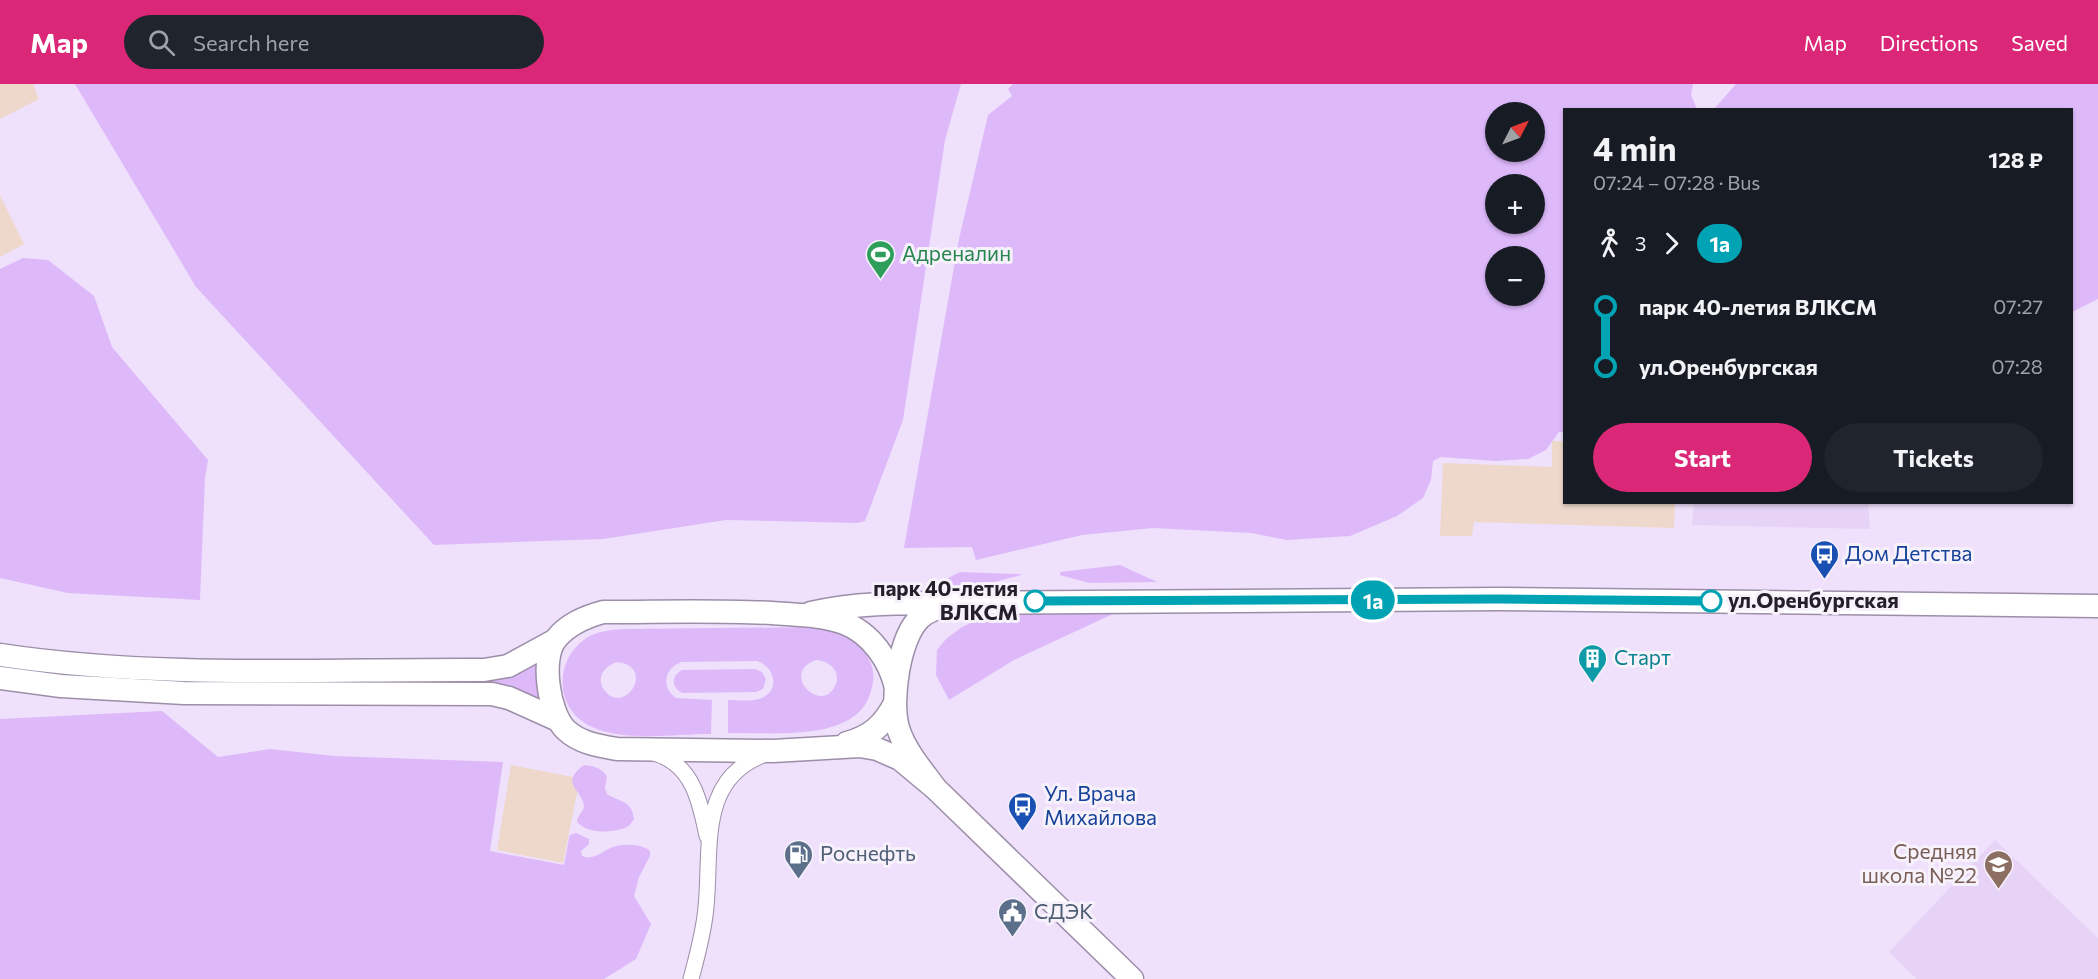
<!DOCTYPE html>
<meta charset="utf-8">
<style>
:root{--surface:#171b24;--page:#20242c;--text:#f1f3f6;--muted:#9ea1a6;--accent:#db2777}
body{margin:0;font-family:Commissioner,sans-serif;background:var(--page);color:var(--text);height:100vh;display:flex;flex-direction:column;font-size:22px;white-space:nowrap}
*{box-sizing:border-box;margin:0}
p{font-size:20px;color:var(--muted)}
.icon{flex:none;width:33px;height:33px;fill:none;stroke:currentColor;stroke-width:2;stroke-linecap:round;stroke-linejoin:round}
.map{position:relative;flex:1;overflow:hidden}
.sheet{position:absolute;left:1563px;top:24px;width:510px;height:396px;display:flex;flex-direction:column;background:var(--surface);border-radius:0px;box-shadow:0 2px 4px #0004}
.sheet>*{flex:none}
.badge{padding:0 12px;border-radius:20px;font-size:21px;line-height:39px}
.needle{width:39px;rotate:48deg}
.fabs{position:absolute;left:1485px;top:18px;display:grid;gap:12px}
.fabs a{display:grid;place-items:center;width:60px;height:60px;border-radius:50%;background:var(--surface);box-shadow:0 2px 4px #0004;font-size:30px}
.map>.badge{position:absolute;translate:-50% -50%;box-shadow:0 0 0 3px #fff}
.legs{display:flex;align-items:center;gap:9px;height:66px;padding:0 30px;font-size:20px}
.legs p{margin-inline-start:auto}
.overview{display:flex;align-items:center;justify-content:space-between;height:102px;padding:0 30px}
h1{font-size:33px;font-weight:700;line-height:45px}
.button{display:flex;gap:12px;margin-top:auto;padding:12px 30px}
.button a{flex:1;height:69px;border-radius:36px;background:var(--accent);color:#fff;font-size:24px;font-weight:700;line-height:69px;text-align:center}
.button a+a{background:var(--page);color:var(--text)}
ul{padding:0 30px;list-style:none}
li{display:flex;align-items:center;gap:21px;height:60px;font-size:22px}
li i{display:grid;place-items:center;width:9px;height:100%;margin:0 8px;background:currentColor}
li i::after{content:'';width:15px;height:15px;margin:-8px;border:4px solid;border-radius:50%;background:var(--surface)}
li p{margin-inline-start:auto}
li:first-child i{background:linear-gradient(#0000 50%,currentColor 0)}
li:last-child i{background:linear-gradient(currentColor 50%,#0000 0)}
header{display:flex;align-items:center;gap:36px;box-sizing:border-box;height:84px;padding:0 30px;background:var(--accent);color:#fff}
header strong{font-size:28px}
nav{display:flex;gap:33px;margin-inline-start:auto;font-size:21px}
.search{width:420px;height:54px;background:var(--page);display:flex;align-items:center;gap:15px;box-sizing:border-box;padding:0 21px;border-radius:33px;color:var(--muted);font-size:22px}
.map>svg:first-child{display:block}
.industrial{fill:#eed8cb}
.built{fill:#e6d3f6}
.green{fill:#ddb9fa;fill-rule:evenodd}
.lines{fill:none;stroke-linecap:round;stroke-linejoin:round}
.street-casing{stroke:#9c8ea8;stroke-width:17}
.secondary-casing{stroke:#9c8ea8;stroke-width:25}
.street{stroke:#fff;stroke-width:15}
.secondary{stroke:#fff;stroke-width:22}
.line-1-casing{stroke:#fff;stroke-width:14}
.line-1{stroke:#00a3b4;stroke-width:9}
.stop-1-dot{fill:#fff;stroke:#00a3b4;stroke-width:3}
.labels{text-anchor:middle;stroke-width:6;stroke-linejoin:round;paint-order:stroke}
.leisure-label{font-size:21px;fill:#27864d;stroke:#f7f1fc;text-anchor:start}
.transit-label{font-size:21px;fill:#164399;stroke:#f7f1fc;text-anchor:start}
.stop-label{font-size:21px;font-weight:bold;fill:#241f29;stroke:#f7f1fc;text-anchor:end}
.culture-label{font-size:21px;fill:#0d838f;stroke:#f7f1fc;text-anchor:start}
.education-label{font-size:21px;fill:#785e54;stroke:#f7f1fc;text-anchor:end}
.service-label{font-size:21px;fill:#4e5e75;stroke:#f7f1fc;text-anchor:start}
</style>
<header>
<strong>Map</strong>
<div class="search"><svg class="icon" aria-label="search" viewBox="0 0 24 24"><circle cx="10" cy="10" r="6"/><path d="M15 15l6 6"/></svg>Search here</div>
<nav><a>Map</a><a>Directions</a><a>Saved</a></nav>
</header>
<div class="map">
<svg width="2098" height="895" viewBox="0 0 2098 895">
<rect width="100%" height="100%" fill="#efe0fc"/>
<!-- industrial -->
<path class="industrial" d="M0,0h33l6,15 -39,20z
M0,111l24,49 -24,13z
M1552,357h12v61l111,1 -1,25 -200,-6 -2,14h-32l3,-73 109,4z
M511,681l62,12 6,6 -16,80 -66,-13z"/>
<!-- built -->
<path class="built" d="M1868,418l2,27 -178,-4 2,-22z
M1995,756l103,98v41h-181l-28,-27z"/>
<!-- green -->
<path class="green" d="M75,0h886l-16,56 -42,280 -38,101 -8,2 -131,-3 -123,19 -169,6 -238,-258z
M1013,0h680l-2,11 6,14 -133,1v322h-5l-13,18 -18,9 -33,2 -54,-4 -8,4 -2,19 -8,18 -26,18 -47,20 -63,4 -36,-7 -98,-5 -71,7 -106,25 -4,-13 -68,1 55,-309 29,-124 24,-19 -4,-7zM1496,28h38v40h-38zM1496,100h38v40h-38zM1496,172h38v40h-38z
M1736,0h362v215l-26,13v-202l-358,-1z
M23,174l25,2 46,36 18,51 96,113 -3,18 -5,122 -132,-7 -68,-15v-309z
M1120,481l37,17 -68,1 -29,-8v-3z
M960,488l61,2v1l-30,8 -61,4z
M1110,518l4,4 1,7 -101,47 -65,40 -13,-25 1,-25 9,-11 16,-12 23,-11z
M826,543c22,6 39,17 46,40 3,10 1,18 -2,27 -15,49 -101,38 -142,39v-33c10,0 24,2 34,-2 19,-9 12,-32 -5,-37l-76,1c-17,7 -20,25 -5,36l36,2 -1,34c-35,0 -87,8 -119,-7 -37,-17 -39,-65 -7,-88 11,-8 26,-9 39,-10zM816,576c14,1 26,12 19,26 -14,29 -56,-13 -19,-26zM617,578c39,4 9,54 -12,29 -10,-12 -1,-25 12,-29z
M537,579l2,33 -3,3 -235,-15z
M755,585l7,3 4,7 -3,10 -7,3 -74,1c-11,-6 -11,-17 0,-23z
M162,627l56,46 52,-8 64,7 169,6 -13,89 74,14 5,-27 1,-3 6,-2 13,6v5l-8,7 1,5c12,5 20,-5 31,-9 10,-4 30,-3 37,4v5l-11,21 -5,19 17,28 -15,35 -32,20h-604v-260z
M584,681c10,1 17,3 23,11l-2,12 2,6c12,8 25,6 27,25l-5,7c-13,7 -41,9 -52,-4 0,-7 7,-10 7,-16 -1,-16 -26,-22 0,-41z"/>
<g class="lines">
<defs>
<path id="street" d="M654,669c39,11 46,49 53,83
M691,895c6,-23 13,-47 15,-72 6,-58 -9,-129 60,-153"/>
<path id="secondary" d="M811,529c44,-10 86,-10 131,-10
M0,571c160,24 323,14 484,15l24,-4 46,-25
M0,594l61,8 123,7 308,1 17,4 49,22
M896,604c-6,-27 -25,-55 -52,-65 -22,-8 -48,-8 -72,-10 -56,-3 -113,-1 -169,-1 -18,5 -35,12 -47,27 -16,19 -7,75 10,91 14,13 33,16 51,19l156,2 87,-5 17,3 23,10 36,30 196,190
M847,659c23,-6 37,-18 48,-40
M936,705c-13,-18 -30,-37 -37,-58 -10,-26 0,-96 22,-114 11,-10 29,-11 43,-14l534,-4 600,7"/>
</defs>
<!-- street casing -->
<use href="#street" class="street-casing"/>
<!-- secondary casing -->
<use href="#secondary" class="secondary-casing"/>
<!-- street -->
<use href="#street" class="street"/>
<!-- secondary -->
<use href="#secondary" class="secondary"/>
</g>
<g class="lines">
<defs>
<path id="line-1" d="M1035,517l463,-2 213,2"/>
</defs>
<!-- line-1 casing -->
<use href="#line-1" class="line-1-casing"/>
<!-- line-1 -->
<use href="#line-1" class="line-1"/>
</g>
<!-- icons -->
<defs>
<symbol id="stadium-pin" viewBox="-11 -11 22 30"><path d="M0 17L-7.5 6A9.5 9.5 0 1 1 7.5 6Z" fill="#2e9e5b" stroke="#f7f1fc"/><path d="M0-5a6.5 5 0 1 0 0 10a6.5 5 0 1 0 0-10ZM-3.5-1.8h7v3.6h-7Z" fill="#fff"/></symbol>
<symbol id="bus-pin" viewBox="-11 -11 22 30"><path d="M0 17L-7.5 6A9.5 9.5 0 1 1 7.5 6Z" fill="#1a4fb4" stroke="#f7f1fc"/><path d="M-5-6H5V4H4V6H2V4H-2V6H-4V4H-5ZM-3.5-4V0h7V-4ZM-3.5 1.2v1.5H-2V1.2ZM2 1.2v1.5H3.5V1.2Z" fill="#fff"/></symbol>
<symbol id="building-pin" viewBox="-11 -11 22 30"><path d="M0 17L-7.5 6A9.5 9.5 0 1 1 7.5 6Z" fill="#0f9aa8" stroke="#f7f1fc"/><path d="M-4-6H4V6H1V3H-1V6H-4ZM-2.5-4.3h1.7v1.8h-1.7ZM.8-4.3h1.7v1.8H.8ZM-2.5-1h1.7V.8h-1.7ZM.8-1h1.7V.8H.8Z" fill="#fff"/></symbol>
<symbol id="fuel-pin" viewBox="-11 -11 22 30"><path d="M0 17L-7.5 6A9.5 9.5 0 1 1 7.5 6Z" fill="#5c6f8a" stroke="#f7f1fc"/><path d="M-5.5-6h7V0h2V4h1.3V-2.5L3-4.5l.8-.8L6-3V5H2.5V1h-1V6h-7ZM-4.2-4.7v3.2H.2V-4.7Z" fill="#fff"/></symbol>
<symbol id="school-pin" viewBox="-11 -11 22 30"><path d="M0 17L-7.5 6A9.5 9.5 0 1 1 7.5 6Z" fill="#8d6e63" stroke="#f7f1fc"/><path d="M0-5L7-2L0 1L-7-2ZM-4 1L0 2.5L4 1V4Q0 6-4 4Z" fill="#fff"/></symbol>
<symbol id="civic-pin" viewBox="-11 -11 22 30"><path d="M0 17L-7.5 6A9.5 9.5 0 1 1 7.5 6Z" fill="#5c6f8a" stroke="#f7f1fc"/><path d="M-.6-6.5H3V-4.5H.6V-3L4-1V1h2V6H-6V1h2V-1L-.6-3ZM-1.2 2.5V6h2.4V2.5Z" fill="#fff"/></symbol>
</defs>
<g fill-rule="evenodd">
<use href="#stadium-pin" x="864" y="154" width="33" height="45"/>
<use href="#bus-pin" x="1808" y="454" width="33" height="45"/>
<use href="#building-pin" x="1576" y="558" width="33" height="45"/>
<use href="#bus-pin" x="1006" y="706" width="33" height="45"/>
<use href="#fuel-pin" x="782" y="754" width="33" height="45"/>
<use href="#school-pin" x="1982" y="764" width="33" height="45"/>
<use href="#civic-pin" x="996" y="812" width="33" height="45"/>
</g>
<!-- markers -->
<g class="stop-1-dot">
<circle cx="1035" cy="517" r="10"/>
<circle cx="1711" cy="517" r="10"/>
</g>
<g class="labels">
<!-- leisure labels -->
<g class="leisure-label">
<text x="902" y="177">Адреналин</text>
</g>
<!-- transit labels -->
<g class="transit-label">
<text x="1845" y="477">Дом Детства</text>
<text x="1044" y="717">Ул. Врача<tspan x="1044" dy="24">Михайлова</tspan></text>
</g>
<!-- stop labels -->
<g class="stop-label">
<text x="1018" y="512">парк 40-летия<tspan x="1018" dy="24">ВЛКСМ</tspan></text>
<text x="1728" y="524" text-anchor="start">ул.Оренбургская</text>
</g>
<!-- culture labels -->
<g class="culture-label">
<text x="1614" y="581">Старт</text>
</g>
<!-- education labels -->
<g class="education-label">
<text x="1977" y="775">Средняя<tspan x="1977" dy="24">школа №22</tspan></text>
</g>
<!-- service labels -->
<g class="service-label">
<text x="820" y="777">Роснефть</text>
<text x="1034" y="835">СДЭК</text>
</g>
</g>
</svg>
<div class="fabs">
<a><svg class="needle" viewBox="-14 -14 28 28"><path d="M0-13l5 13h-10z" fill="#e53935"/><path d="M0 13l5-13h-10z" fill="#9ea1a6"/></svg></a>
<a>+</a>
<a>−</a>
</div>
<b class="badge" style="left:1373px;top:516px;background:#00a3b4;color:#fff">1а</b>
<section class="sheet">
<div class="overview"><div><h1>4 min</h1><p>07:24 – 07:28 · Bus</p></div><b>128 ₽</b></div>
<div class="legs"><svg class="icon" aria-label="walk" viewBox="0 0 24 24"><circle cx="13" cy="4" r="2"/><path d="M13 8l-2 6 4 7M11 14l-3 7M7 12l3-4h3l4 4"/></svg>3<svg class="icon" aria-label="forward" viewBox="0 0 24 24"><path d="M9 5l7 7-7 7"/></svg><b class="badge" style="background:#00a3b4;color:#fff">1а</b></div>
<ul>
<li><i style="color:#00a3b4"></i><b>парк 40-летия ВЛКСМ</b><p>07:27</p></li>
<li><i style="color:#00a3b4"></i><b>ул.Оренбургская</b><p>07:28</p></li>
</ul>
<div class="button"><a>Start</a><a>Tickets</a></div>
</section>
</div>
